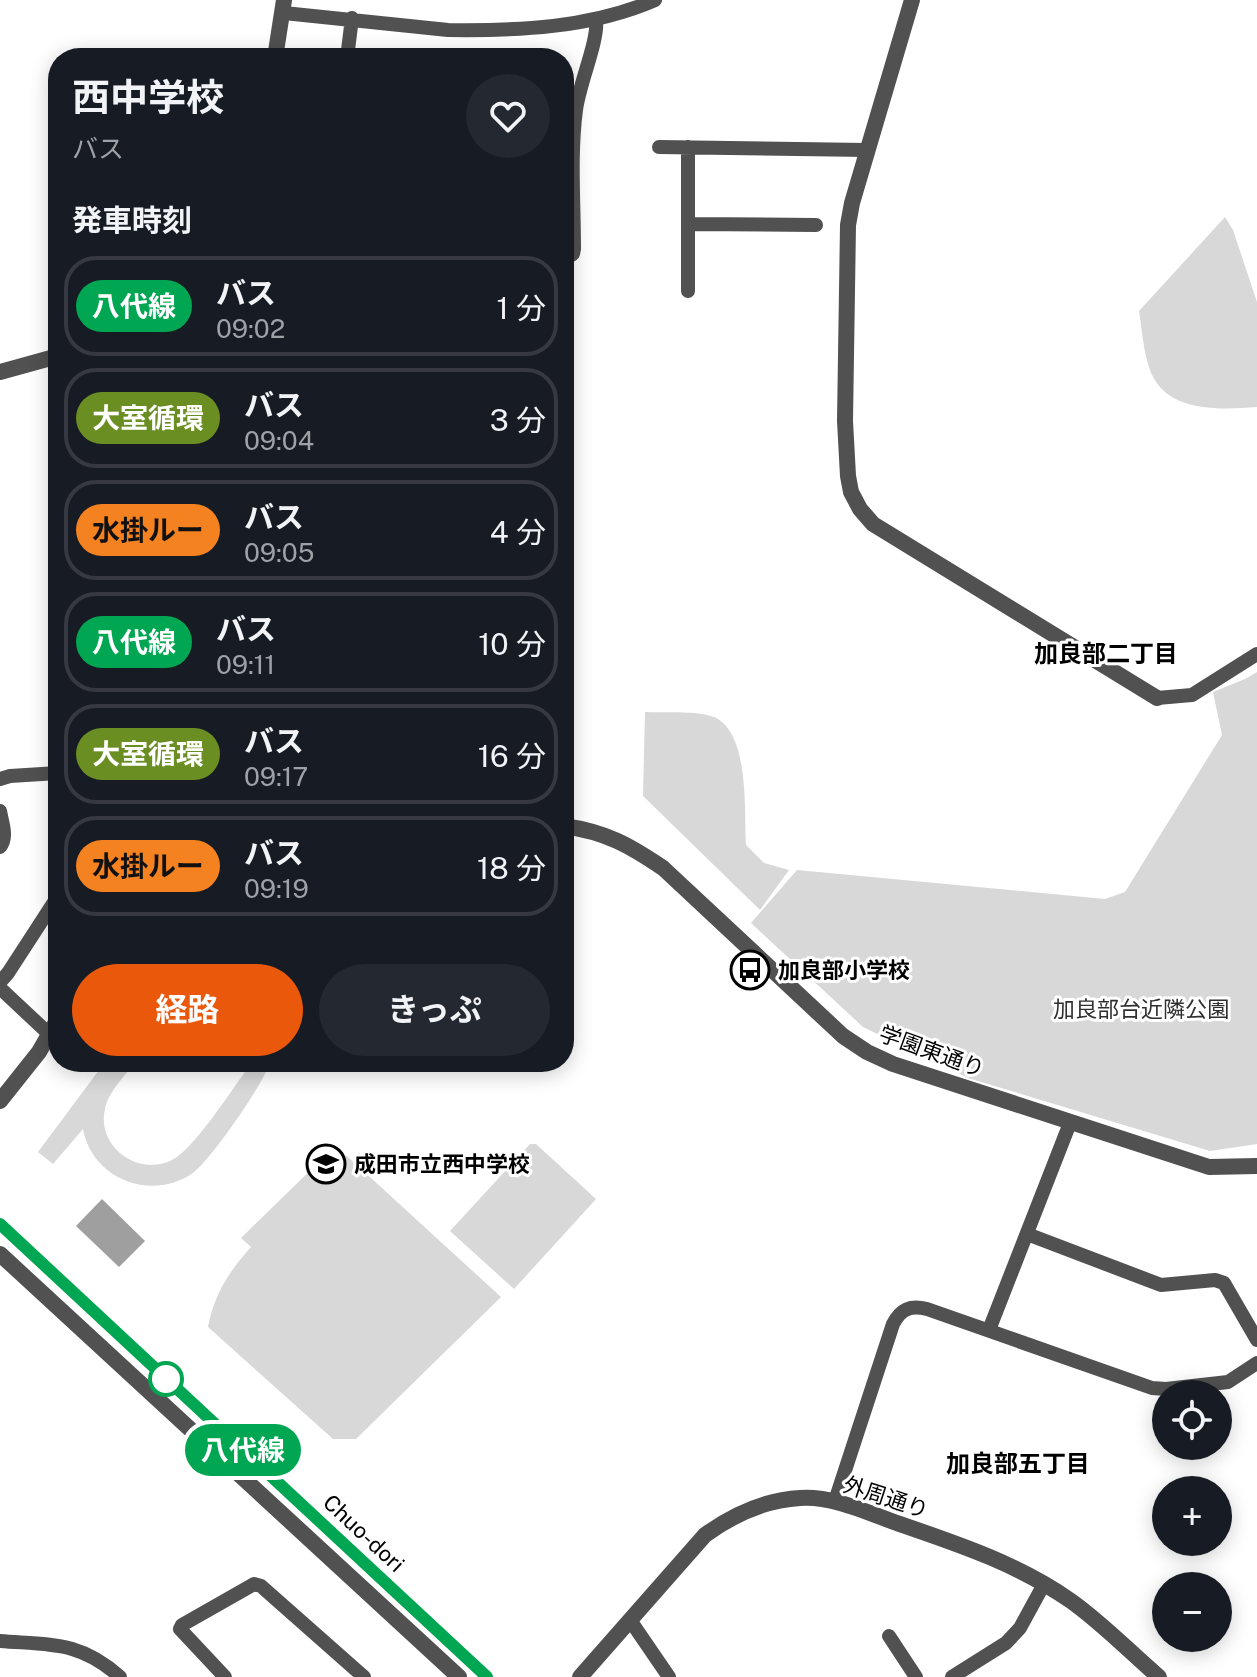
<!DOCTYPE html>
<html lang="ja">
<meta charset="utf-8">
<style>
:root{--surface:#171b24;--page:#242831;--text:#f1f3f6;--muted:#9ea1a6;--line:#363941;--accent:#ea580c}
body{margin:0;font-family:"Public Sans","Noto Sans JP",sans-serif;background:var(--page);color:var(--text);height:100vh;display:flex;flex-direction:column;font-size:30px;white-space:nowrap}
*{box-sizing:border-box;margin:0}
p{font-size:26px;color:var(--muted)}
.icon{flex:none;width:44px;height:44px;fill:none;stroke:currentColor;stroke-width:2;stroke-linecap:round;stroke-linejoin:round}
.map{position:relative;flex:1;overflow:hidden}
.side{position:absolute;left:48px;top:48px;width:526px;height:1024px;display:flex;flex-direction:column;background:var(--surface);border-radius:32px;box-shadow:0 4px 20px #0003}
.side>*{flex:none}
.badge{padding:0 16px;border-radius:26px;font-size:28px;line-height:52px}
.fabs{position:absolute;left:1152px;top:1380px;display:grid;gap:16px}
.fabs a{display:grid;place-items:center;width:80px;height:80px;border-radius:50%;background:var(--surface);box-shadow:0 4px 20px #0003;font-size:40px}
.map>.badge{position:absolute;translate:-50% -50%;box-shadow:0 0 0 4px #fff}
h2{padding:0 24px;font-size:30px;line-height:72px}
.round{display:grid;place-items:center;flex:none;width:84px;height:84px;border-radius:42px;background:var(--page)}
.overview{display:flex;align-items:center;justify-content:space-between;height:136px;padding:0 24px}
h1{font-size:38px;font-weight:700;line-height:60px}
.cta{display:flex;gap:16px;margin-top:auto;padding:16px 24px}
.cta a{flex:1;height:92px;border-radius:48px;background:var(--accent);color:#fff;font-size:32px;font-weight:700;line-height:92px;text-align:center}
.cta a+a{background:var(--page);color:var(--text)}
ul{padding:0;list-style:none}
li{display:flex;align-items:center;gap:24px;height:100px;margin:0 16px 12px;padding:0 8px;border:4px solid var(--line);border-radius:32px}
li div{flex:1}
li b{display:block;font-size:30px}
li em{font-style:normal}
li .badge{min-width:88px;font-weight:700;text-align:center}
.map>svg:first-child{display:block}
.green{fill:#d8d8d8}
.water{fill:#9f9f9f}
.lines{fill:none;stroke-linecap:round;stroke-linejoin:round}
.minor{stroke:#515151;stroke-width:14}
.tertiary{stroke:#515151;stroke-width:16}
.line-casing{stroke:#fff;stroke-width:18}
.line{stroke:#00a651;stroke-width:12}
.stop-dot{fill:#fff;stroke:#00a651;stroke-width:4}
.labels{text-anchor:middle;stroke-width:6;stroke-linejoin:round;paint-order:stroke}
.poi-label{font-size:22px;font-weight:bold;fill:#000;stroke:#fff;text-anchor:start}
.park-label{font-size:22px;fill:#2f2f2f;stroke:#fff}
.street-label{font-size:22px;fill:#000;stroke:#fff}
.neighbourhood-label{font-size:24px;font-weight:bold;fill:#000;stroke:#fff}
</style>
<div class="map">
<svg width="1257" height="1677" viewBox="0 0 1257 1677">
<rect width="100%" height="100%" fill="#fff"/>
<!-- green -->
<path class="green" d="M1225,217l8,13 24,72v105c-39,3 -94,6 -108,-40 -6,-18 -7,-38 -10,-56z
M1257,672v472l-47,7 -242,-73 -105,-51 -112,-104 46,-53 308,29 20,-7 97,-157 -9,-43 32,-13z
M645,712c18,1 52,-2 69,5 36,15 30,95 32,128l18,18 25,7 -29,40 -117,-114z
M105,1062h30c-9,13 -27,30 -30,47 -9,38 34,68 67,51 22,-11 59,-69 75,-91l3,-7h20c-5,20 -60,99 -77,111 -42,29 -101,6 -110,-44l-30,35 -15,-12z
M530,1144h6l60,55 -82,90 -64,-58z
M325,1156h22l154,141 -145,142h-23l-125,-112c6,-32 21,-56 43,-80l-10,-9z"/>
<!-- water -->
<path class="water" d="M102,1199l43,42 -26,26 -43,-41z"/>
<g class="lines">
<!-- minor -->
<path class="minor" d="M284,13l164,17c69,1 143,-2 207,-30
M347,58l5,-40
M659,147l208,3
M688,147v144
M688,224l128,1
M564,258l9,-4 1,-5c0,-46 -4,-94 2,-139 3,-26 23,-70 20,-91
M1157,698l35,-3 65,-41
M0,779l10,-3 48,-3
M0,811c2,12 8,26 0,36
M0,982l8,-9 50,-77
M0,988l49,46
M1027,1234l134,51 54,-5 9,3 33,57
M989,1330l81,-207
M835,1501l58,-177c8,-15 17,-19 34,-15l225,79 14,1 62,-7 29,-19
M630,1620l39,57
M889,1636l27,41
M0,1641c51,4 80,0 120,36
M225,1677l-45,-48 2,-4 72,-41 7,2 103,91
M952,1677l54,-34 14,-15 24,-44"/>
<!-- tertiary -->
<path class="tertiary" d="M912,0l-60,203 -4,22 -3,196 3,55 3,16 9,17 13,15 284,174
M275,58l9,-58
M0,372l58,-16
M564,826c42,6 65,19 99,42l180,168 24,16 26,12 316,103 48,-1
M0,1101l39,-49 19,-33
M0,1224l487,453
M0,1254l459,423
M580,1677l125,-142c29,-21 59,-35 95,-37 32,-2 64,13 94,24 61,21 123,41 177,79 31,22 59,51 88,76"/>
</g>
<g class="lines">
<defs>
<path id="line" d="M0,1224l487,453"/>
</defs>
<!-- line casing -->
<use href="#line" class="line-casing"/>
<!-- line -->
<use href="#line" class="line"/>
</g>
<!-- icons -->
<defs>
<symbol id="bus-ring" viewBox="-11 -11 22 22"><circle r="9.5" fill="#fff" stroke="#000" stroke-width="1.5"/><path d="M-5-6H5V4H4V6H2V4H-2V6H-4V4H-5ZM-3.5-4V0h7V-4ZM-3.5 1.2v1.5H-2V1.2ZM2 1.2v1.5H3.5V1.2Z" fill="#000"/></symbol>
<symbol id="school-ring" viewBox="-11 -11 22 22"><circle r="9.5" fill="#fff" stroke="#000" stroke-width="1.5"/><path d="M0-5L7-2L0 1L-7-2ZM-4 1L0 2.5L4 1V4Q0 6-4 4Z" fill="#000"/></symbol>
</defs>
<g fill-rule="evenodd">
<use href="#bus-ring" x="728" y="948" width="44" height="44"/>
<use href="#school-ring" x="304" y="1142" width="44" height="44"/>
</g>
<!-- markers -->
<circle class="stop-dot" cx="166" cy="1379" r="16"/>
<g class="labels">
<!-- poi labels -->
<g class="poi-label">
<text x="778" y="978">加良部小学校</text>
<text x="354" y="1172">成田市立西中学校</text>
</g>
<!-- park labels -->
<g class="park-label">
<text x="1141" y="1017">加良部台近隣公園</text>
</g>
<!-- street labels -->
<g class="street-label">
<text transform="translate(932 1051) rotate(20)" y="8">学園東通り</text>
<text transform="translate(886 1497) rotate(18)" y="8">外周通り</text>
<text transform="translate(364 1533) rotate(43)" y="8">Chuo-dori</text>
</g>
<!-- neighbourhood labels -->
<g class="neighbourhood-label">
<text x="1106" y="662">加良部二丁目</text>
<text x="1018" y="1472">加良部五丁目</text>
</g>
</g>
</svg>
<div class="fabs">
<a><svg class="icon" aria-label="locate" viewBox="0 0 24 24"><circle cx="12" cy="12" r="6"/><path d="M12 2v4M12 18v4M2 12h4M18 12h4"/></svg></a>
<a>+</a>
<a>−</a>
</div>
<b class="badge" style="left:243px;top:1450px;background:#00a651;color:#fff">八代線</b>
<section class="side">
<div class="overview"><div><h1>西中学校</h1><p>バス</p></div><a class="round"><svg class="icon" aria-label="heart" viewBox="0 0 24 24"><path d="M12 20l-8-8c-3-5 5-10 8-4 3-6 11-1 8 4z"/></svg></a></div>
<h2>発車時刻</h2>
<ul>
<li><span class="badge" style="background:#00a651;color:#fff">八代線</span><div><b>バス</b><p>09:02</p></div><em>1 分</em></li>
<li><span class="badge" style="background:#6b8e23;color:#fff">大室循環</span><div><b>バス</b><p>09:04</p></div><em>3 分</em></li>
<li><span class="badge" style="background:#f58220;color:#111">水掛ルー</span><div><b>バス</b><p>09:05</p></div><em>4 分</em></li>
<li><span class="badge" style="background:#00a651;color:#fff">八代線</span><div><b>バス</b><p>09:11</p></div><em>10 分</em></li>
<li><span class="badge" style="background:#6b8e23;color:#fff">大室循環</span><div><b>バス</b><p>09:17</p></div><em>16 分</em></li>
<li><span class="badge" style="background:#f58220;color:#111">水掛ルー</span><div><b>バス</b><p>09:19</p></div><em>18 分</em></li>
</ul>
<div class="cta"><a>経路</a><a>きっぷ</a></div>
</section>
</div>
